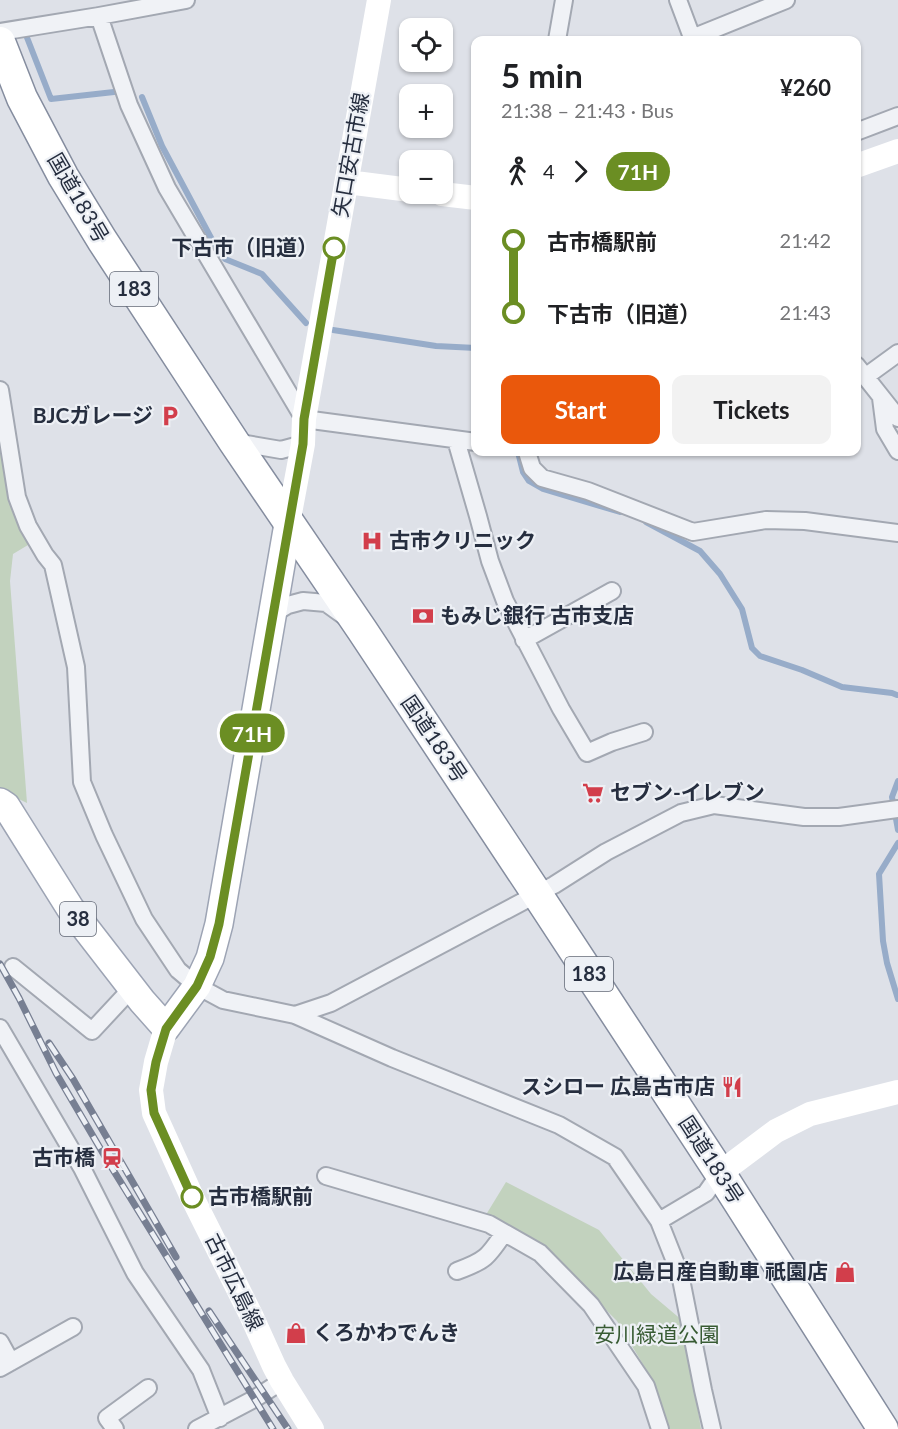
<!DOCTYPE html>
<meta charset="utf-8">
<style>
:root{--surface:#fff;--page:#f2f2f2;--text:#202124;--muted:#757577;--accent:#ea580c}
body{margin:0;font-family:Lato,"Noto Sans JP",sans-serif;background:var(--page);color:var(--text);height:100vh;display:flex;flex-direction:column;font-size:22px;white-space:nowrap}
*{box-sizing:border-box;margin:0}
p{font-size:20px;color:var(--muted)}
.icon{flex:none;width:33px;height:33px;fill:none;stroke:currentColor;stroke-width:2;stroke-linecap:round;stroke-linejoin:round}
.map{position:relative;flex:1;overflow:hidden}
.details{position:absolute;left:471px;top:36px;width:390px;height:420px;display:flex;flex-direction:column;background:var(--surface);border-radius:12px;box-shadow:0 2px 4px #0004}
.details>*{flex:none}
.badge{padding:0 12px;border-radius:20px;font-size:21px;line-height:39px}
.controls{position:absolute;left:399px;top:18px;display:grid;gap:12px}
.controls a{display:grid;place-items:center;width:54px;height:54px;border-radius:12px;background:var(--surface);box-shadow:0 2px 4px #0004;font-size:30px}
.map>.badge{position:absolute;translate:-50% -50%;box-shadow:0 0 0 3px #fff}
.legs{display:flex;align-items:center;gap:9px;height:66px;padding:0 30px;font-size:20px}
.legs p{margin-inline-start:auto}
.headline{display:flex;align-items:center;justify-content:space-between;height:102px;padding:0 30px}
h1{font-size:33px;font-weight:700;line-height:45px}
.cta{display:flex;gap:12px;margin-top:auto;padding:12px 30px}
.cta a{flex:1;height:69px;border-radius:12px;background:var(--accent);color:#fff;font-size:24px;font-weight:700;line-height:69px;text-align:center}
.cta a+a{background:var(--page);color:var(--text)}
ul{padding:0 30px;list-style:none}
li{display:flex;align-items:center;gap:21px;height:72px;font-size:22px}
li i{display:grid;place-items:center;width:9px;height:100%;margin:0 8px;background:currentColor}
li i::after{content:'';width:15px;height:15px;margin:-8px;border:4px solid;border-radius:50%;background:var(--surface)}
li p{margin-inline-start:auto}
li:first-child i{background:linear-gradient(#0000 50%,currentColor 0)}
li:last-child i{background:linear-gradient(currentColor 50%,#0000 0)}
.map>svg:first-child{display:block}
.green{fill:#c2d2be}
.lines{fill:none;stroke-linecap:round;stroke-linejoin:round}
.stream{stroke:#97acc9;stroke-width:6}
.street-casing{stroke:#a3a8b2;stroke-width:20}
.primary-casing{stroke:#9da4b4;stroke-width:30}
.highway-casing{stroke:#858d9f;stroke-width:33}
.street{stroke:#f0f2f6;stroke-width:16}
.secondary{stroke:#fff;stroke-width:24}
.primary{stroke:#fff;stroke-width:27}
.highway{stroke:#fff;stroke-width:30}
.rail-casing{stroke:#777f92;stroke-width:7}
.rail{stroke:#edf0f5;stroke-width:4.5;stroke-dasharray:14;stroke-linecap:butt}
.line-1-casing{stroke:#fff;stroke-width:14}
.line-1{stroke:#6b8e23;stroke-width:9}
.stop-1-dot{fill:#fff;stroke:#6b8e23;stroke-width:3}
.labels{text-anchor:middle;stroke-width:4.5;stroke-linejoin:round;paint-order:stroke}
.shield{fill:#edf0f5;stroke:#626876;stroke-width:1.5}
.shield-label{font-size:20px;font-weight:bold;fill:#262e3f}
.street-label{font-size:21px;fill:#262e3f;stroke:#edf0f5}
.stop-label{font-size:21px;font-weight:bold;fill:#262e3f;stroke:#edf0f5;text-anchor:end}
.poi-label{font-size:21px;font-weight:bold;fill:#262e3f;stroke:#edf0f5;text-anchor:end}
.park-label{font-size:21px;fill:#385b33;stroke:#edf0f5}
</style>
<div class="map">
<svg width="898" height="1429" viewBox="0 0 898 1429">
<rect width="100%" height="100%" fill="#dee1e8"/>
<!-- green -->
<path class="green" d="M0,451l3,17 25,77 -15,9 -3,27 17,222 -27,-13z
M506,1182l93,48 52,64 32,27 18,108h-31l-20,-53 -33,-55 -72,-72 -61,-31z"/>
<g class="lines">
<!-- stream -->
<path class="stream" d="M26,35l25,64 63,-7
M142,97l20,49 55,103 8,10 37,15 44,49
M333,330l103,16 40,2
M518,452l5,20 6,9 14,8 77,23
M646,522l54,29 20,23 22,35 10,39 8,8 42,14 40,17 50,6 5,2
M898,781l-6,16 6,33
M898,843l-19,31 4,67 4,22 11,36"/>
<defs>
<path id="street" d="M678,0l15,40
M99,16l30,89 38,83 137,231 172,23
M0,32l99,-16 87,-16
M692,38l94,-38
M557,40l7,-40
M856,132l42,-16
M856,365l42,53
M865,377l33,-24
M0,390l17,107 11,29 17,29 8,10 23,102 6,115 22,53 40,84 34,51 19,16 26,14 72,15 97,43 167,67 56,32 44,64 21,53 23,116 9,39
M881,398l4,31 13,22
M456,440l22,76 12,45 15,40 56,108 26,44 25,-11 32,-10
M235,442l46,8 22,-6
M527,452l5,16 10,10 46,13 105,41 73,-12 39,1 93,12
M273,614l15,-9 15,-4 23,2 18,13
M524,640l88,-49
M13,967l79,64 40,-43
M295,1015l36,-12 223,-118 52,-33 75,-39 33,-8 90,12h35l59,-8
M0,1028l82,140 53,105 66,97 19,48
M326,1176l163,48 51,29 51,52 55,81 14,43
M659,1221l47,-28 14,-20
M457,1271c28,-10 31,-14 47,-38
M0,1342l11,20
M0,1368l73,-41
M115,1429l-8,-11 41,-30
M197,1429l57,-30 28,-18"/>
<path id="primary" d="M0,802l6,4 64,102 72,93 24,27 31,-42 13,-28 9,-34 69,-400"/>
<path id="highway" d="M0,42l22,56 41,78 39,64 132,202 128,188 175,264 183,279 163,256"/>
</defs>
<!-- street casing -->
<use href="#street" class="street-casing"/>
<!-- primary casing -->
<use href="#primary" class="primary-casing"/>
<!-- highway casing -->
<use href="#highway" class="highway-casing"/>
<!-- street -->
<use href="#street" class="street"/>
<!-- secondary -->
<path class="secondary" d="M856,166l42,-15
M347,182l63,8
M442,194l34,4
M288,524l15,-80 1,-25 75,-419
M166,1028l-10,34 -5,28 3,23 38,84 59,118 23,51 8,15 30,48
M720,1173l56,-42 34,-17 88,-22"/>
<!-- primary -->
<use href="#primary" class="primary"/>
<!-- highway -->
<use href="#highway" class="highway"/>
<defs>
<path id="rail" d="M0,964l19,34 37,75 51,87 166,269
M49,1043l24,36 103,178
M209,1311l79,118"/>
</defs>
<!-- rail casing -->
<use href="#rail" class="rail-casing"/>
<!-- rail -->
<use href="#rail" class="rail"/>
</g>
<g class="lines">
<defs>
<path id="line-1" d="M192,1197l-38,-84 -3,-23 5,-28 10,-33 31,-43 13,-29 9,-33 84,-480 1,-25 30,-171"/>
</defs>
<!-- line-1 casing -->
<use href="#line-1" class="line-1-casing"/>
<!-- line-1 -->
<use href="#line-1" class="line-1"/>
</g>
<!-- icons -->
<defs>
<symbol id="parking-bare" viewBox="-9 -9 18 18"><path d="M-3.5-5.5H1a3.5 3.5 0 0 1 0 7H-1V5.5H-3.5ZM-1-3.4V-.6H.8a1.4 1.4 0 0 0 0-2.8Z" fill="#d23e4b" stroke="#edf0f5" stroke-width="2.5" paint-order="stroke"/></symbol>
<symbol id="hospital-bare" viewBox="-9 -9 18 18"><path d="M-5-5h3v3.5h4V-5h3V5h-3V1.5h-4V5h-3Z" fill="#d23e4b" stroke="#edf0f5" stroke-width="2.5" paint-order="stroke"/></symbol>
<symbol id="bank-bare" viewBox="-9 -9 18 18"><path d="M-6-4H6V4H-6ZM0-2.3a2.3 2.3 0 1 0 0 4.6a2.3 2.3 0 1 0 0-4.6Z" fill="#d23e4b" stroke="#edf0f5" stroke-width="2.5" paint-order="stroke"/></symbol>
<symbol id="supermarket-bare" viewBox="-9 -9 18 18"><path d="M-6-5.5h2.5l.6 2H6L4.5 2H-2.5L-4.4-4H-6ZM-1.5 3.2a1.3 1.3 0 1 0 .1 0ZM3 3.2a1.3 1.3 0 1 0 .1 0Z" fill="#d23e4b" stroke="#edf0f5" stroke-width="2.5" paint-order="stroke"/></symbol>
<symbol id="restaurant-bare" viewBox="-9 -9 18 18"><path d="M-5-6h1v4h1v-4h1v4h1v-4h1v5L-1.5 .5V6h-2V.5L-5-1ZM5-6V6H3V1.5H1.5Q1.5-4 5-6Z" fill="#d23e4b" stroke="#edf0f5" stroke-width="2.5" paint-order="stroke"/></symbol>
<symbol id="station-bare" viewBox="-9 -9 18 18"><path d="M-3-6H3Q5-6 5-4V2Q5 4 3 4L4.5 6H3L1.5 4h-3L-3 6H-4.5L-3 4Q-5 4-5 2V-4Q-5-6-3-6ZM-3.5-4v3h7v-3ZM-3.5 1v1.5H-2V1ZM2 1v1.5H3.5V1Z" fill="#d23e4b" stroke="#edf0f5" stroke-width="2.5" paint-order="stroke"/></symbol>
<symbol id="shop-bare" viewBox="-9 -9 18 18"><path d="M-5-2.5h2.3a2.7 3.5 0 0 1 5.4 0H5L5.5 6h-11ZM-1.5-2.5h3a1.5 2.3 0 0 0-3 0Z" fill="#d23e4b" stroke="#edf0f5" stroke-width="2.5" paint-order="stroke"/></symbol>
</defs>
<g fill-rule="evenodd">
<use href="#parking-bare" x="155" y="401" width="30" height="30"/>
<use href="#hospital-bare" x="357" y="526" width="30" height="30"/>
<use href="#bank-bare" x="408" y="601" width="30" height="30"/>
<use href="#supermarket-bare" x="578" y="778" width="30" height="30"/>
<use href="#restaurant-bare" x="717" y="1072" width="30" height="30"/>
<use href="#station-bare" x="97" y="1143" width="30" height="30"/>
<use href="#shop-bare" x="830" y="1257" width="30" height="30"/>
<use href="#shop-bare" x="281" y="1318" width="30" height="30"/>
</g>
<!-- markers -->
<g class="stop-1-dot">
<circle cx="334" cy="248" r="10"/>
<circle cx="192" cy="1197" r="10"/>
</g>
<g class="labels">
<!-- shield labels -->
<g class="shield">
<rect x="110" y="272" width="48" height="34" rx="4.5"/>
<rect x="60" y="902" width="36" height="34" rx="4.5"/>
<rect x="565" y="957" width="48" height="34" rx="4.5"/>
</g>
<g class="shield-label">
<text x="134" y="296">183</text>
<text x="78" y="926">38</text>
<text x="589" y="981">183</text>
</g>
<!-- street labels -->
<g class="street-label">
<text transform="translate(351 155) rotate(-80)" y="7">矢口安古市線</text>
<text transform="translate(78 198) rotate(60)" y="7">国道183号</text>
<text transform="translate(434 739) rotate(56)" y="7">国道183号</text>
<text transform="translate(711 1160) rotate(57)" y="7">国道183号</text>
<text transform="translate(234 1282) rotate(64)" y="7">古市広島線</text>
</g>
<!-- stop labels -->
<g class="stop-label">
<text x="318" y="255">下古市（旧道）</text>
<text x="208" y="1204" text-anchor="start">古市橋駅前</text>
</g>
<!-- poi labels -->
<g class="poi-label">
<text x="153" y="423">BJCガレージ</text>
<text x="389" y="548" text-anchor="start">古市クリニック</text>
<text x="440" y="623" text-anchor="start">もみじ銀行 古市支店</text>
<text x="610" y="800" text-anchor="start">セブン-イレブン</text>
<text x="715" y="1094">スシロー 広島古市店</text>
<text x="95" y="1165">古市橋</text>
<text x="828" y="1279">広島日産自動車 祇園店</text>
<text x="313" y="1340" text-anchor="start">くろかわでんき</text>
</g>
<!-- park labels -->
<g class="park-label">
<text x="657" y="1342">安川緑道公園</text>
</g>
</g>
</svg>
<div class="controls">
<a><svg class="icon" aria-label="locate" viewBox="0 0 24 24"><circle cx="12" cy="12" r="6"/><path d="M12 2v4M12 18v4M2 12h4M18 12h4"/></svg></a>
<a>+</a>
<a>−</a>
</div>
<b class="badge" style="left:252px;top:733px;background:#6b8e23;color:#fff">71H</b>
<section class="details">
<div class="headline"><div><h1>5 min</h1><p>21:38 – 21:43 · Bus</p></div><b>¥260</b></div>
<div class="legs"><svg class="icon" aria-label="walk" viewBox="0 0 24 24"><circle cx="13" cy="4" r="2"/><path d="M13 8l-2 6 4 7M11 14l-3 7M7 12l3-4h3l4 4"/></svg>4<svg class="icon" aria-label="forward" viewBox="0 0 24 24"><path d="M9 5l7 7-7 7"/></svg><b class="badge" style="background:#6b8e23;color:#fff">71H</b></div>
<ul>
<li><i style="color:#6b8e23"></i><b>古市橋駅前</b><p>21:42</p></li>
<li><i style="color:#6b8e23"></i><b>下古市（旧道）</b><p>21:43</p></li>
</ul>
<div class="cta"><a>Start</a><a>Tickets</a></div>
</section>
</div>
